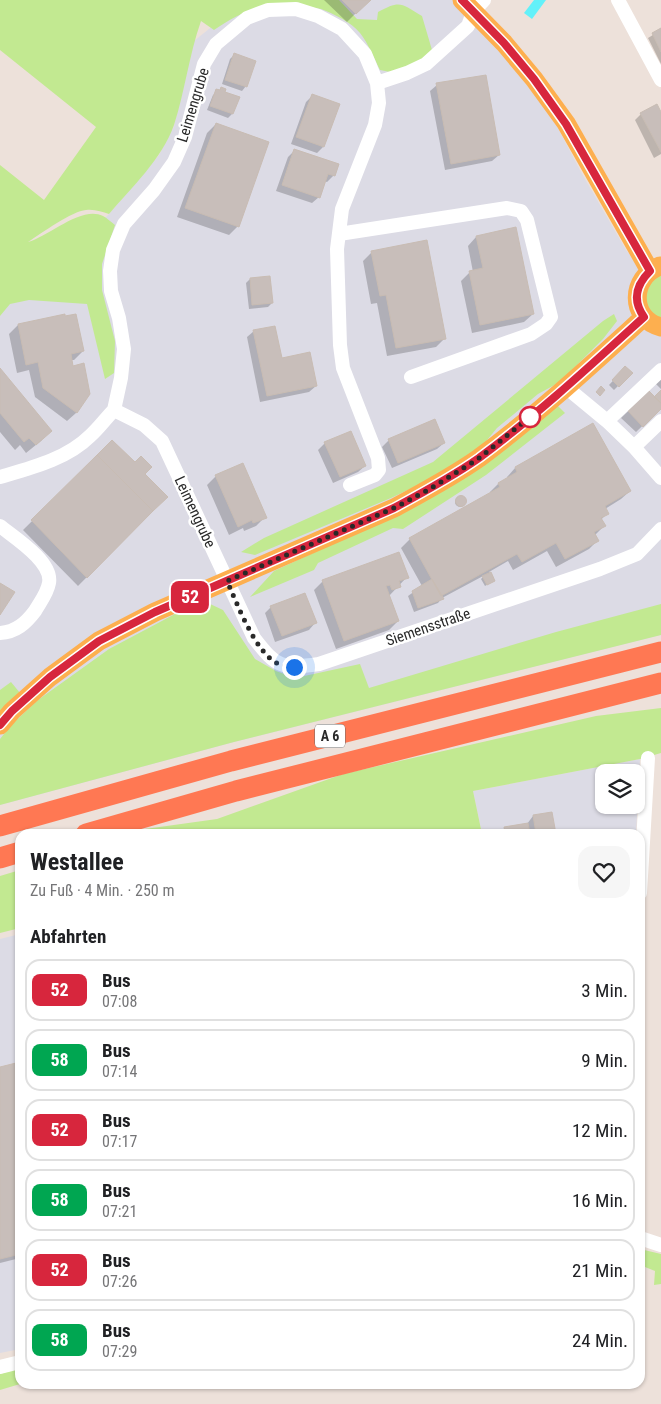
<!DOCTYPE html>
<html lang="de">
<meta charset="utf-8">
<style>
:root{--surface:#fff;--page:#f6f6f6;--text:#202124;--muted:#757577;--line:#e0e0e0}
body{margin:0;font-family:"Roboto Condensed",sans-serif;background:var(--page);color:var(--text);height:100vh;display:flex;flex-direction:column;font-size:19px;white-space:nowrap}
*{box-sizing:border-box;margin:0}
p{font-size:16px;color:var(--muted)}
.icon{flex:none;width:28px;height:28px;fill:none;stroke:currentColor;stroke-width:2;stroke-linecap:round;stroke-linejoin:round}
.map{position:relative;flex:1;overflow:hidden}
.side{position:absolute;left:15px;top:829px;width:630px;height:560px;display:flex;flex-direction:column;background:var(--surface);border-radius:15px;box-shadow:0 1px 4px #0004}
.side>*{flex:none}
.badge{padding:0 10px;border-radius:8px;font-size:18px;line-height:32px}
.buttons{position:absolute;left:595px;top:764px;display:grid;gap:10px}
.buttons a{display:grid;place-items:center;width:50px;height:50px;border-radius:10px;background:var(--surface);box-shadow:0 1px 4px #0004;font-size:25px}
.you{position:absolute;width:25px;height:25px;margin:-12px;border:4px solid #fff;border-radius:50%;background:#1a73e8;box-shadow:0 0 0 8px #1a73e833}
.map>.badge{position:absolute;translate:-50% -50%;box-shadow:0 0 0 2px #fff}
h2{padding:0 15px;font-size:19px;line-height:45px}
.round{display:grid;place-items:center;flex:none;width:52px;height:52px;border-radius:15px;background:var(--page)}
.overview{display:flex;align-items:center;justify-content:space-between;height:85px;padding:0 15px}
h1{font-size:24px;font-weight:700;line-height:38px}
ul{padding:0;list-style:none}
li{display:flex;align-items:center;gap:15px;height:62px;margin:0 10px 8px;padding:0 5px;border:2px solid var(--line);border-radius:15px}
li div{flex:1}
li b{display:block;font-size:19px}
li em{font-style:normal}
li .badge{min-width:55px;font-weight:700;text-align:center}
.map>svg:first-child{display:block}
.industrial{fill:#dcdbe5;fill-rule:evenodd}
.green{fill:#c2e991}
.water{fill:#63f1f9}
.shadow{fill:#0003}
.building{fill:#c8beba;stroke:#c8bcb3}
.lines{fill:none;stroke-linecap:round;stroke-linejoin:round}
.minor{stroke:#fff;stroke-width:14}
.major{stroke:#fdaf4f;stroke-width:19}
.highway{stroke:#ff7853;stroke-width:21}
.line-casing{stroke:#fff;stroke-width:11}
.line{stroke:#d7263d;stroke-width:8}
.walk{stroke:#292929;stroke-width:5;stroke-dasharray:0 9}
.stop-dot{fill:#fff;stroke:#d7263d;stroke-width:2.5}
.labels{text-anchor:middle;stroke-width:5;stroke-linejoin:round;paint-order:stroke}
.shield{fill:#fff;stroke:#696969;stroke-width:1}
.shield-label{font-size:14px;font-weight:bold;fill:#292929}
.street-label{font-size:15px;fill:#292929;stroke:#fff}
</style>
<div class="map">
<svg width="661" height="1404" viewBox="0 0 661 1404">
<rect width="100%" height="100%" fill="#ede1da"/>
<!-- industrial -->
<path class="industrial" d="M245,0h207l27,26 70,85 32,61 45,78 35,43v342l-427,107 -234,63v-509l62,-35 47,-47 50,-59 15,-29 20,-85z
M640,759l-4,75h-154l-9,-43zM604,772h32v33h-32z
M20,934v415l-20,4v-414z"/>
<!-- green -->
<path class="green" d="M0,0h339l18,19 20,1 1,-8c22,-12 23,-9 44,4l10,34 -7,12 -35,10 -10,-2c-6,-12 -12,-27 -20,-37 -9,-11 -26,-19 -39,-24 -45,-9 -69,-5 -107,21l-13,-9c-12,34 -16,70 -27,104 -12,34 -42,62 -65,89 -7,-2 -14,-5 -23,-4 -14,1 -44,23 -58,32 21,-6 54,-37 75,-26 4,2 8,6 12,9l-13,39v26l13,51 -1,32 -9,6 -18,-75 -58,-4 -19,4 -10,12v-151l44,35 52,-73 -96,-77z
M661,266v61l-24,-23z
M614,314l3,7 -14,18 -43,43 -22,12 -41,34 -14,17 -48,32 -44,21 -136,57 -14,-3 23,-14 169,-76 170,-141z
M557,405l8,8 -79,62 -83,54 -10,-1 -75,35 -4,7 -64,27 24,-26 100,-46z
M208,603l15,7 32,49 21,12 19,7 65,-14 9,24 187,-56 105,-28v31l-427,107 -234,63v-66l11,-14 27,-25 71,-51 66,-35 20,-9z
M11,682l14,17 -25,26v-35z
M661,708v45l-21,6 -167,32 9,43h-373l108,-15 126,-45 253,-58z
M20,870v58l-20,5v-57z
M640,1249l21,5v30l-7,1 1,-14 -15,-6z
M20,1368v16l-20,6v-16z"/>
<!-- water -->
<path class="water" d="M534,0h12l-14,19 -8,-6z"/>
<!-- shadow -->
<path class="shadow" d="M324,0h45l-22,22z
M661,30v34l-13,-26z
M234,55l12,31 -4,5 -20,-7 8,-25z
M437,85l62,70 -7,6 -47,9 -15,-79z
M221,89l11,25 -4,4 -21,-8 6,-15z
M313,95l10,52 -6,6 -26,-9 15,-42z
M641,114l20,1v39l-7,4 -19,-38z
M216,124l22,102 -9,9 -52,-18 30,-84z
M295,150l39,25 -7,7 -3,-1 -5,16 -7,6 -36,-12 12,-34z
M476,237l57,77 -9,8 -52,11 -11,-52 9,-9h3l-5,-26z
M372,252l73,86 -9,9 -49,9 -10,-53 -6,1 -8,-43z
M250,279l22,24 -4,4 -19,2 -3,-26z
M64,316l19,35 -9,9h-3l1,7 17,27 -13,19 -9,8 -32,-24 -6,-27 -12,3 -8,-39 9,-9z
M254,331l27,29 35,26 -7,6 -49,10 -13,-65z
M661,365v24l-12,-12z
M625,368l6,5 -17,17 -5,-5z
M0,370l42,70 -16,13 -6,-8 -5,5 -15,-18z
M648,392l6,6 7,-6v16l-25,24 -15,-14z
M389,440l55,3 -7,6 -45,19 -10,-21z
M112,442l54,55 -88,89 -55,-56z
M325,443l40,23 -7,6 -25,11 -15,-33z
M515,468l115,23 -9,8 -16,10 2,4 -6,7 3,6 -9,9 3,5 -9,9 -33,18 -9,-16 -34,19 -5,-9 -19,11 5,9 -2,1 -7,4 -4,-7 4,-4 -43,23 -4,5 -24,9 -6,-16 14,-10 -21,-38 9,-9 81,-45 -1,-2 8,-8 10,-5 -1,-2z
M216,476l49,41 -9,9 -12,5 -1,-3 -14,7 -22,-50z
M455 502a5 5 0 1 1 10 0a5 5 0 1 1-10 0Z
M407,577l-18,19 9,25 -9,9 -53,19 -22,-59 9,-9z
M271,607l44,16 -6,7 -34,12 -10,-29z
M533,816l22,18h-56l6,-6 22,-4z
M20,1063v195l-20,5v-195z"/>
<!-- building -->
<path class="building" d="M342,0h29l-15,14z
M661,28v24l-9,-19z
M234,53l22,8 -9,26 -22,-7z
M486,75l14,80 -49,9 -15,-81z
M221,87l5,2 -1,3 15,5 -7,17 -23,-8 6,-17 4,1z
M312,94l28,10 -16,43 -28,-10z
M657,104l4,8v40l-21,-39z
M216,123l53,19 -30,85 -54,-19z
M294,149l45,15 -4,12 -7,-2 -8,24 -38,-13z
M516,227l18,87 -54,11 -11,-54 14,-3 -7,-32z
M427,240l19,99 -50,9 -10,-53 -6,1 -9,-45z
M270,276l3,27 -21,2 -2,-27z
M65,314v2l11,-2 8,37 -13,3 2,12 11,-3 6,31 -13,19 -34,-25 -5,-26 -12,3 -8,-41z
M275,326l7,32 28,-6 7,34 -50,10 -14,-66z
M625,366l8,7 -14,14 -7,-7z
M0,368l52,63 -16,14 -7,-7 -5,4 -24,-29z
M601,386l4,4 -5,6 -4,-4z
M648,390l13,13v6l-18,18 -16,-17z
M661,390v13l-7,-6z
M435,419l10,24 -47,20 -10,-24z
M593,423l38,68 -26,15 4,8 -8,4 5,8 -12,6 5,9 -34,18 -9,-16 -34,19 -5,-8 -76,42 -32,-58 91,-51 -2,-4 19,-11 -2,-5z
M351,431l15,35 -26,11 -16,-35z
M112,440l23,22 6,-6 11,11 -7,7 23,23 -15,14 -56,-56z
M97,455l56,56 -66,67 -56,-58z
M243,463l24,55 -14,5 -1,-3 -14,7 -23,-52z
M455.5 501a5.5 5.5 0 1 1 11 0a5.5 5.5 0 1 1-11 0Z
M399,552l10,26 -10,3 2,6 -9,3 -2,-5 -4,1 13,35 -55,20 -22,-61z
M491,572l4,9 -8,4 -5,-9z
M432,579l12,20 -26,9 -6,-17z
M0,583l15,9 -15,23z
M305,593l12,30 -35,13 -12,-30z
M552,812l4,22h-20l-3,-19z
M528,823l2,11h-25l-1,-7z
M20,1062v192l-20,5v-192z"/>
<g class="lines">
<!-- minor -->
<path class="minor" d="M618,0l43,80
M377,83l30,-10 19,-9 42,-38 5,-14 11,-12
M339,234l168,-26 14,3 6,9 24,97 -5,7 -15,10 -120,43
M567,388l40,33 27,26 27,31
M607,421l54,-51
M634,447l27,-26
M0,477c31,-9 67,-18 90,-41 9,-8 16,-18 24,-26
M350,485l25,-10 4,-5 -1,-12 -35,-90 -3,-23 -3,-96 5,-40 33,-84 4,-22 -2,-20 -12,-29 -23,-25 -24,-13 -22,-7 -28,1 -21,8 -31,26 -12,20 -19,73 -11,25 -20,28 -30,34 -11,26 -3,21 1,20 8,27 5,31 -3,29 -7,32 30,15 18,16 92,197c23,30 28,31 65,26l281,-95 37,-15 24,-25
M0,526c15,12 53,36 49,57 -2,11 -9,19 -14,28 -9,12 -19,21 -35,22
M640,893l8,-135
M640,1238l21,7
M0,1367l20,-5"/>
<!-- major -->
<path class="major" d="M462,0l42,43 30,36 32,44 84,148
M660,266c-30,11 -31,53 1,61
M0,725l12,-14 38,-34 49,-36 56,-29 239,-104c28,-15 58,-31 85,-50 58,-43 111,-92 165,-141"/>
<!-- highway -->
<path class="highway" d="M0,826l231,-65 430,-109
M86,834l150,-43 425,-108
M0,858l20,-6"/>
</g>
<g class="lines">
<defs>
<path id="line" d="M0,725l12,-14 38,-34 49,-36 56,-29 239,-104c28,-15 58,-31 85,-50 58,-43 111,-92 165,-141 -12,-17 -8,-32 6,-46l-84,-147 -32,-45 -30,-36 -42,-43"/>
</defs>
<!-- line casing -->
<use href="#line" class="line-casing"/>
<!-- line -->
<use href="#line" class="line"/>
<!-- walk -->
<path class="walk" d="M294,667c-5,-1 -11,-1 -15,-3 -23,-9 -42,-61 -52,-83l167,-73 34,-18 50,-31 52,-42"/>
</g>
<!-- markers -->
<circle class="stop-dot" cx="530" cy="417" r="10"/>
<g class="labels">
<!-- shield labels -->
<rect class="shield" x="315" y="724.5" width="30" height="23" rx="4"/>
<g class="shield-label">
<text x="330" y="741">A 6</text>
</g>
<!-- street labels -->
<g class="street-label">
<text transform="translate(193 105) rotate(-73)" y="5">Leimengrube</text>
<text transform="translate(195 512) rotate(65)" y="5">Leimengrube</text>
<text transform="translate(428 627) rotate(-19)" y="5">Siemensstraße</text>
</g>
</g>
</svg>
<div class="buttons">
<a><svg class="icon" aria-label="layers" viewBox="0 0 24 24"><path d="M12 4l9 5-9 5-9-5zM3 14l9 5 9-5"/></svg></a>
</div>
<div class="you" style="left:294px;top:667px"></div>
<b class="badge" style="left:190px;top:597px;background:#d7263d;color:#fff">52</b>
<section class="side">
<div class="overview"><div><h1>Westallee</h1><p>Zu Fuß · 4 Min. · 250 m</p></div><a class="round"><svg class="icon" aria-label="heart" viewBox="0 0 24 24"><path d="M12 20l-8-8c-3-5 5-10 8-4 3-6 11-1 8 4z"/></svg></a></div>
<h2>Abfahrten</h2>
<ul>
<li><span class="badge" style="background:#d7263d;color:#fff">52</span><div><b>Bus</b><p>07:08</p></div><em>3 Min.</em></li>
<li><span class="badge" style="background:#00a651;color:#fff">58</span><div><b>Bus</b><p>07:14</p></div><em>9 Min.</em></li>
<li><span class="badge" style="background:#d7263d;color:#fff">52</span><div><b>Bus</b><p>07:17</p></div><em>12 Min.</em></li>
<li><span class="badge" style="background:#00a651;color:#fff">58</span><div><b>Bus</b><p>07:21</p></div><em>16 Min.</em></li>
<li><span class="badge" style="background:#d7263d;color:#fff">52</span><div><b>Bus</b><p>07:26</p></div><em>21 Min.</em></li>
<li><span class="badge" style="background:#00a651;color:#fff">58</span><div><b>Bus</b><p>07:29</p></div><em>24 Min.</em></li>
</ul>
</section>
</div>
